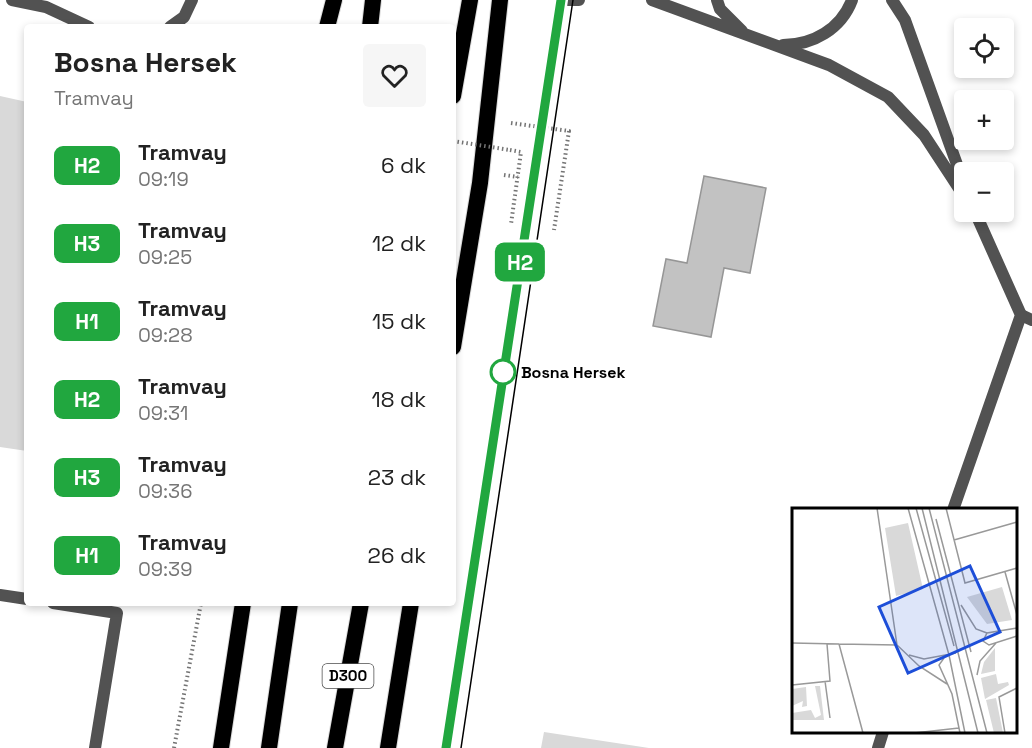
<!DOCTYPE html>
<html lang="tr">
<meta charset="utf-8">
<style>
:root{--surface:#fff;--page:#f6f6f6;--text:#222;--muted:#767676}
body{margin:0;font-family:"Space Grotesk",sans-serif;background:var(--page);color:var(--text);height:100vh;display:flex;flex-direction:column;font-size:22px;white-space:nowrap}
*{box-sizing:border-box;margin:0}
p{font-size:20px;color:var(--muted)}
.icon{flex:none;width:33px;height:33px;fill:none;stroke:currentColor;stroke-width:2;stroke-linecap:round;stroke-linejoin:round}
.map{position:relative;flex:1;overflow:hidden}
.panel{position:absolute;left:24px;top:24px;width:432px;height:582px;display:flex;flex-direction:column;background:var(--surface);border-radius:6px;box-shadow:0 3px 9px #0003}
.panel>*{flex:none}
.badge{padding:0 12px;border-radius:9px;font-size:21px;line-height:39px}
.fabs{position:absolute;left:954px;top:18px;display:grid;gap:12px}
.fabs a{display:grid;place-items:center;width:60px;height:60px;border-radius:6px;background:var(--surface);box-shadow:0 3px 9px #0003;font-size:30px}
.map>.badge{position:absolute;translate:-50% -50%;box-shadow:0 0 0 3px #fff}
.round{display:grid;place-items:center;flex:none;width:63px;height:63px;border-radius:6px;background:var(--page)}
.summary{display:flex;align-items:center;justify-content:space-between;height:102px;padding:0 30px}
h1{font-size:28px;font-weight:800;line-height:45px}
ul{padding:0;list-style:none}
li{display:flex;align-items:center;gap:18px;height:78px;padding:0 30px}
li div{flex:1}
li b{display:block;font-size:22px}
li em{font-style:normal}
li .badge{min-width:66px;font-weight:700;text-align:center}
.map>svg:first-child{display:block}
.green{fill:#d9d9d9}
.building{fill:#c2c2c2;stroke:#969696;stroke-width:1.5}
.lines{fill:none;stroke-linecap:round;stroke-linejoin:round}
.trunk-casing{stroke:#dbdbdb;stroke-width:18}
.path{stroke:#747474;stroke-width:4;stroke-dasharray:1.5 3;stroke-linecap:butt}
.minor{stroke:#525252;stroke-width:12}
.tertiary{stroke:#525252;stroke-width:12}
.trunk{stroke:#000;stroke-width:16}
.tram{stroke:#000;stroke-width:1.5}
.path-bridge{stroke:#747474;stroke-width:4;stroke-dasharray:1.5 3;stroke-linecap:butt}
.line-casing{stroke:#fff;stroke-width:14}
.line{stroke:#21a73f;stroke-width:9}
.stop-dot{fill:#fff;stroke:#21a73f;stroke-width:3}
.labels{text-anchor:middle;stroke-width:5;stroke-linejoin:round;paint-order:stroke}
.shield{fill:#fff;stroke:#4c4c4c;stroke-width:1.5}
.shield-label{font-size:15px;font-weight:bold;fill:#000}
.stop-label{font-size:16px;font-weight:bold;fill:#000;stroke:#fff;text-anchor:start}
.inset-road{fill:none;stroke:#999;stroke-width:1.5}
.view{fill:#1d4ed8;fill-opacity:0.15;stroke:#1d4ed8;stroke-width:3}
.inset-edge{fill:none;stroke:#000;stroke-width:3}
</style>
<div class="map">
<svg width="1032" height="748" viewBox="0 0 1032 748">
<rect width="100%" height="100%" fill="#fff"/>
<!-- green -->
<path class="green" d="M0,96l27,6v349l-27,-4z
M544,732l105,16h-108z"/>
<!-- building -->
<path class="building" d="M704,176l62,12 -16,85 -26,-5 -13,69 -58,-11 13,-67 21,4z"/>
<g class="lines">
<defs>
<path id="trunk" d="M327,27l7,-27
M370,27l3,-27
M453,96l17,-96
M453,347l27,-164 20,-183
M221,748l22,-145
M269,748l21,-145
M335,748l26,-145
M388,748l23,-145"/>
</defs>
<!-- trunk casing -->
<use href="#trunk" class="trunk-casing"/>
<!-- path -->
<path class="path" d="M511,123l58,8 -15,99
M510,150l11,2 -10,72
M504,175l14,2
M174,748l27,-145"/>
<!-- minor -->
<path class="minor" d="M1021,315l11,5
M0,595l27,4
M53,603l64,10 -22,135"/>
<!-- tertiary -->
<path class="tertiary" d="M12,0l34,7 43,20
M568,0h11
M652,0l177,65 59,32 36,38 40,61
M717,0l3,9 22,22
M892,0l13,20 59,164
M170,27l14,-10 8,-17
M783,45c30,0 58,-16 69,-45
M953,510l68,-195 -46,-103
M878,748l5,-16"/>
<!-- trunk -->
<use href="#trunk" class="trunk"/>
<!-- tram -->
<path class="tram" d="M446,748l115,-748
M461,748l112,-748"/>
<!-- path-bridge -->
<path class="path-bridge" d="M453,141l57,9"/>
</g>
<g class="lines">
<defs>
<path id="line" d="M446,748l115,-748"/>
</defs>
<!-- line casing -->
<use href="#line" class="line-casing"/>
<!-- line -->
<use href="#line" class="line"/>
</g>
<!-- markers -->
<circle class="stop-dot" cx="503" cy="372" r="12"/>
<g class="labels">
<!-- shield labels -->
<rect class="shield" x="322.5" y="664" width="51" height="24" rx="4.5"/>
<g class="shield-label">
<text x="348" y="681">D300</text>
</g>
<!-- stop labels -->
<g class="stop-label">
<text x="521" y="378">Bosna Hersek</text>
</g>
</g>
<!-- overview -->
<g transform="translate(792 508)">
<rect width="225" height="225" fill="#fff"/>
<path d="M116,15l15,66 -27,7 -11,-68zM210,79l10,33 -25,4 -20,-27zM203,140v23l-14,3 3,-12zM204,166l2,10 10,-2 1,3 -24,14 -4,-21zM23,178h5l4,34h-32v-7l19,-3 4,8 6,-3zM14,179l1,19 -5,1 1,-6 -11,5v-17zM204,190l7,35h-9l-8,-33z" fill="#d9d9d9"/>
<path class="inset-road" d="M85,0l20,137 22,21 28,18M116,0l41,147 16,78M124,0l38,138M130,0l56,225M137,0l58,225M154,0l19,75 52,-15M144,11l35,133M162,32l63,-18M213,64l12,43M169,97l15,24 11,4M225,120l-30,5 -4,8 6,4 28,-9M0,135l47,1M117,147l15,4 32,-6M152,150l-5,7 13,29 8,39M185,167l3,-14 16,-18M33,173l5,37M0,177l38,-4 -3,-37M71,225l-24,-89 58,1M122,225l45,-5M213,225l-6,-36 18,-9"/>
<path class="view" d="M178,58l30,66 -92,41 -29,-66z"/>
<rect width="225" height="225" class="inset-edge"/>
</g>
</svg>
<div class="fabs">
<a><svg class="icon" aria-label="locate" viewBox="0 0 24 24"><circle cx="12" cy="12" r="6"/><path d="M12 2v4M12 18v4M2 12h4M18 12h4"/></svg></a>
<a>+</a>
<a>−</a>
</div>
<b class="badge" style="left:520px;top:262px;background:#21a73f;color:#fff">H2</b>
<section class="panel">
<div class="summary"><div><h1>Bosna Hersek</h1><p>Tramvay</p></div><a class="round"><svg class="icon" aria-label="heart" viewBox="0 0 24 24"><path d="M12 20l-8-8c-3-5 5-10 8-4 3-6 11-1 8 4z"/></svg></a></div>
<ul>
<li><span class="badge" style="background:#21a73f;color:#fff">H2</span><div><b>Tramvay</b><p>09:19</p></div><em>6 dk</em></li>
<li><span class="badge" style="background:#21a73f;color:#fff">H3</span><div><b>Tramvay</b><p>09:25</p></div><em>12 dk</em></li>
<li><span class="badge" style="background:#21a73f;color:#fff">H1</span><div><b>Tramvay</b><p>09:28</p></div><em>15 dk</em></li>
<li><span class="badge" style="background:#21a73f;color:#fff">H2</span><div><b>Tramvay</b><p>09:31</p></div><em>18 dk</em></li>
<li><span class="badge" style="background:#21a73f;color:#fff">H3</span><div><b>Tramvay</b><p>09:36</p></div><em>23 dk</em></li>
<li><span class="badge" style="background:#21a73f;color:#fff">H1</span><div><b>Tramvay</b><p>09:39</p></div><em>26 dk</em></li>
</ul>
</section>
</div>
